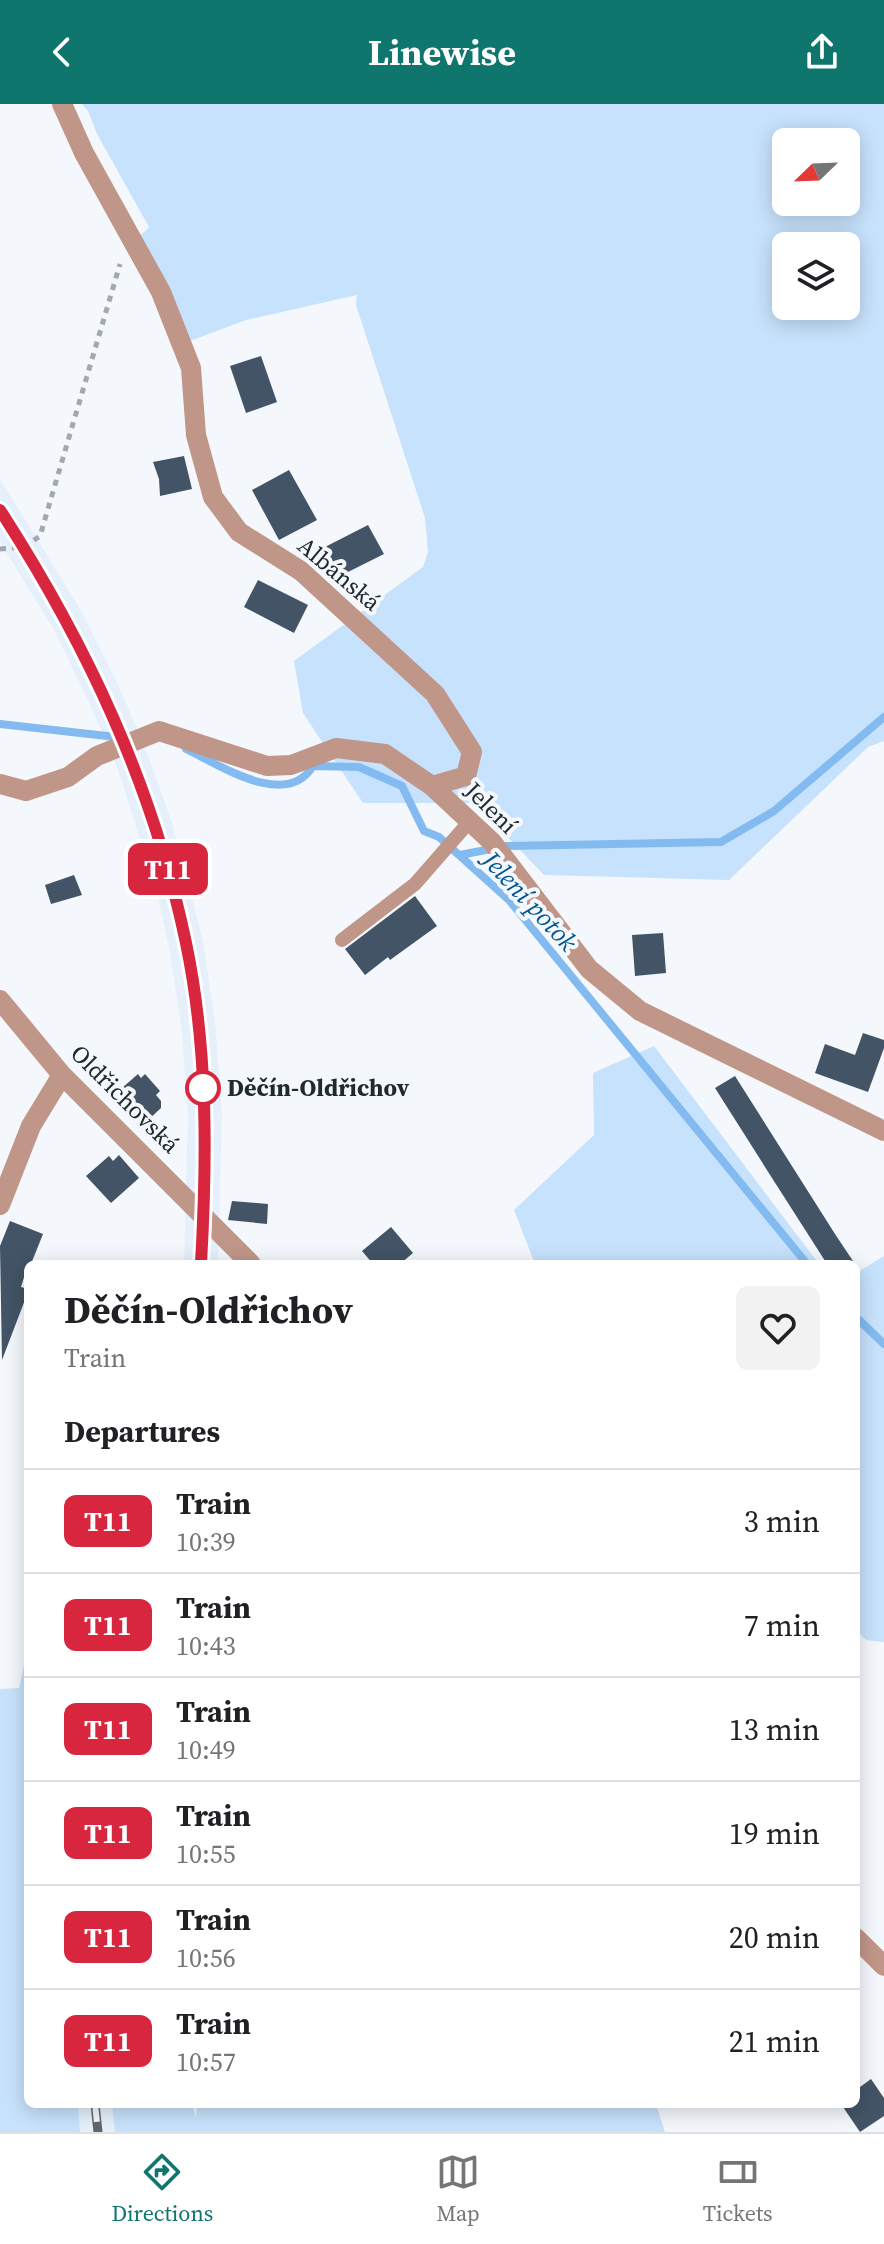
<!DOCTYPE html>
<meta charset="utf-8">
<style>
:root{--surface:#fff;--page:#f2f2f2;--text:#202124;--muted:#757577;--line:#e0e0e0;--accent:#0f766e}
body{margin:0;font-family:"Source Serif 4",serif;background:var(--page);color:var(--text);height:100vh;display:flex;flex-direction:column;font-size:30px;white-space:nowrap}
*{box-sizing:border-box;margin:0}
p{font-size:26px;color:var(--muted)}
.icon{flex:none;width:44px;height:44px;fill:none;stroke:currentColor;stroke-width:2;stroke-linecap:round;stroke-linejoin:round}
.map{position:relative;flex:1;overflow:hidden}
.side{position:absolute;left:24px;top:1156px;width:836px;height:848px;display:flex;flex-direction:column;background:var(--surface);border-radius:12px;box-shadow:0 4px 20px #0003}
.side>*{flex:none}
.badge{padding:0 16px;border-radius:12px;font-size:28px;line-height:52px}
.needle{width:52px;rotate:247deg}
.tools{position:absolute;left:772px;top:24px;display:grid;gap:16px}
.tools a{display:grid;place-items:center;width:88px;height:88px;border-radius:12px;background:var(--surface);box-shadow:0 4px 20px #0003;font-size:40px}
.map>.badge{position:absolute;translate:-50% -50%;box-shadow:0 0 0 4px #fff}
h2{padding:0 40px;font-size:30px;line-height:72px}
.round{display:grid;place-items:center;flex:none;width:84px;height:84px;border-radius:12px;background:var(--page)}
.headline{display:flex;align-items:center;justify-content:space-between;height:136px;padding:0 40px}
h1{font-size:38px;font-weight:700;line-height:60px}
ul{padding:0;list-style:none}
li{display:flex;align-items:center;gap:24px;height:104px;padding:0 40px;border-top:2px solid var(--line)}
li div{flex:1}
li b{display:block;font-size:30px}
li em{font-style:normal}
li .badge{min-width:88px;font-weight:700;text-align:center}
header{display:flex;justify-content:space-between;align-items:center;height:104px;padding:0 40px;background:var(--accent);color:#fff;font-size:36px;font-weight:700}
.tab-bar{display:flex;justify-content:space-around;align-items:center;height:112px;border-top:2px solid var(--line);background:var(--surface);font-size:22px;color:var(--muted)}
.tab-bar a{display:grid;justify-items:center;gap:4px}
.tab-bar .selected{color:var(--accent)}
.map>svg:first-child{display:block}
.built{fill:#e5f0fb}
.green{fill:#c7e2fc;fill-rule:evenodd}
.lines{fill:none;stroke-linecap:round;stroke-linejoin:round}
.stream{stroke:#83bbf1;stroke-width:8}
.building{fill:#425466}
.path{stroke:#a2a8ad;stroke-width:5;stroke-dasharray:6 6;stroke-linecap:butt}
.service{stroke:#c09688;stroke-width:14}
.minor{stroke:#c09688;stroke-width:20}
.rail-casing{stroke:#5f666d;stroke-width:9}
.rail{stroke:#f4f8fc;stroke-width:6;stroke-dasharray:18;stroke-linecap:butt}
.line-casing{stroke:#fff;stroke-width:18}
.line{stroke:#d7263d;stroke-width:12}
.stop-dot{fill:#fff;stroke:#d7263d;stroke-width:4}
.labels{text-anchor:middle;stroke-width:8;stroke-linejoin:round;paint-order:stroke}
.street-label{font-size:24px;fill:#202830;stroke:#f4f8fc}
.stop-label{font-size:24px;font-weight:bold;fill:#202830;stroke:#f4f8fc;text-anchor:start}
.water-label{font-size:26px;font-style:italic;fill:#005794;stroke:#f4f8fc}
</style>
<header><svg class="icon" aria-label="back" viewBox="0 0 24 24"><path d="M15 5l-7 7 7 7"/></svg>Linewise<svg class="icon" aria-label="share" viewBox="0 0 24 24"><path d="M12 15V3M7 8l5-5 5 5M5 13v7h14v-7"/></svg></header>
<div class="map">
<svg width="884" height="2028" viewBox="0 0 884 2028">
<rect width="100%" height="100%" fill="#f4f8fc"/>
<!-- built -->
<path class="built" d="M0,375l82,133 38,77 29,69 23,65 18,65 13,54 12,78 7,92 -4,152h-34l4,-151 -7,-89 -12,-76 -11,-51 -40,-127 -29,-68 -36,-74 -53,-86z
M78,2000h34l3,28h-35z"/>
<!-- green -->
<path class="green" d="M82,0h802v637l-16,6 -139,133 -185,-5 -69,-72h-112l-60,-90 -9,-52 129,-94 5,-15 -3,-34 -69,-213 1,-10 -111,25 -56,21 -20,-53 -31,-51 10,-10 -52,-93 -9,-23zM786,38h60v60h-60zM786,142h60v60h-60z
M654,942l165,218h-284l-21,-54 80,-75 -1,-62z
M884,1152v386l-18,-2 -10,-10v-357z
M28,1543v457h50l2,28h-80v-443l19,-1z
M112,2000h80l4,13 1,-13h459l9,28h-550z"/>
<g class="lines">
<!-- stream -->
<path class="stream" d="M0,620l125,14
M186,645c34,16 100,61 127,17l46,1 43,19 22,45 15,6 70,63 298,364
M460,751l46,-9 215,-4 53,-31 110,-94
M856,1213l28,27"/>
</g>
<!-- building -->
<path class="building" d="M261,252l16,46 -31,11 -16,-47z
M184,352l8,33 -32,7 -1,-17 -6,-17z
M289,366l28,50 -38,20 -27,-50z
M368,421l16,29 -44,22 -15,-29z
M258,476l50,25 -14,28 -50,-26z
M74,771l8,20 -31,9 -6,-19z
M415,792l22,30 -47,34 -2,-3 -23,18 -20,-26z
M663,829l3,40 -31,3 -3,-41z
M863,929l21,7v8l-16,44 -53,-19 10,-29 30,11z
M138,970l3,4 4,-4 15,17 -4,4 5,6v7l-15,14h-8l-24,-27z
M735,972l100,158 20,30h-28l-55,-86 -57,-90z
M119,1051l20,23 -28,25 -25,-27 23,-20 4,5z
M232,1097l36,3 -1,20 -39,-4z
M10,1117l33,13 -12,30h-3l-7,23 7,2v3l-26,68 -2,-114z
M391,1123l22,26 -13,11h-27l-11,-13z
M871,1975l13,19v18l-24,16 -19,-28h15v-14z"/>
<g class="lines">
<!-- path -->
<path class="path" d="M0,445l24,-2 16,-11 80,-272"/>
<!-- service -->
<path class="service" d="M342,836l73,-56 55,-63"/>
<!-- minor -->
<path class="minor" d="M62,0l22,49 77,139 30,76 5,67 17,62 26,35 62,39 134,123 37,58 -6,24 -34,10
M0,680l26,7 42,-14 29,-21 62,-25 108,35 24,-1 45,-17 49,6 47,32 60,56 97,127 51,42 244,120
M0,896l62,75 189,189
M0,1101l31,-79 31,-51
M856,1834l28,28"/>
<defs>
<path id="rail" d="M0,406c87,135 153,275 186,433 22,105 21,214 15,321
M95,2000l3,28"/>
</defs>
<!-- rail casing -->
<use href="#rail" class="rail-casing"/>
<!-- rail -->
<use href="#rail" class="rail"/>
</g>
<g class="lines">
<defs>
<path id="line" d="M0,406c87,135 153,275 186,433 22,105 21,214 15,321"/>
</defs>
<!-- line casing -->
<use href="#line" class="line-casing"/>
<!-- line -->
<use href="#line" class="line"/>
</g>
<!-- markers -->
<circle class="stop-dot" cx="203" cy="984" r="16"/>
<g class="labels">
<!-- street labels -->
<g class="street-label">
<text transform="translate(339 470) rotate(40)" y="8">Albánská</text>
<text transform="translate(491 704) rotate(45)" y="8">Jelení</text>
<text transform="translate(125 995) rotate(45)" y="8">Oldřichovská</text>
</g>
<!-- stop labels -->
<g class="stop-label">
<text x="227" y="992">Děčín-Oldřichov</text>
</g>
<!-- water labels -->
<g class="water-label">
<text transform="translate(530 797) rotate(47)" y="9">Jelení potok</text>
</g>
</g>
</svg>
<div class="tools">
<a><svg class="needle" viewBox="-14 -14 28 28"><path d="M0-13l5 13h-10z" fill="#e53935"/><path d="M0 13l5-13h-10z" fill="#757577"/></svg></a>
<a><svg class="icon" aria-label="layers" viewBox="0 0 24 24"><path d="M12 4l9 5-9 5-9-5zM3 14l9 5 9-5"/></svg></a>
</div>
<b class="badge" style="left:168px;top:765px;background:#d7263d;color:#fff">T11</b>
<section class="side">
<div class="headline"><div><h1>Děčín-Oldřichov</h1><p>Train</p></div><a class="round"><svg class="icon" aria-label="heart" viewBox="0 0 24 24"><path d="M12 20l-8-8c-3-5 5-10 8-4 3-6 11-1 8 4z"/></svg></a></div>
<h2>Departures</h2>
<ul>
<li><span class="badge" style="background:#d7263d;color:#fff">T11</span><div><b>Train</b><p>10:39</p></div><em>3 min</em></li>
<li><span class="badge" style="background:#d7263d;color:#fff">T11</span><div><b>Train</b><p>10:43</p></div><em>7 min</em></li>
<li><span class="badge" style="background:#d7263d;color:#fff">T11</span><div><b>Train</b><p>10:49</p></div><em>13 min</em></li>
<li><span class="badge" style="background:#d7263d;color:#fff">T11</span><div><b>Train</b><p>10:55</p></div><em>19 min</em></li>
<li><span class="badge" style="background:#d7263d;color:#fff">T11</span><div><b>Train</b><p>10:56</p></div><em>20 min</em></li>
<li><span class="badge" style="background:#d7263d;color:#fff">T11</span><div><b>Train</b><p>10:57</p></div><em>21 min</em></li>
</ul>
</section>
</div>
<nav class="tab-bar">
<a class="selected"><svg class="icon" aria-label="directions" viewBox="0 0 24 24"><path d="M12 3l9 9-9 9-9-9zM9 14v-3h6M13 9l2 2-2 2"/></svg>Directions</a>
<a><svg class="icon" aria-label="map" viewBox="0 0 24 24"><path d="M3 6l6-2 6 2 6-2v14l-6 2-6-2-6 2zM9 4v14M15 6v14"/></svg>Map</a>
<a><svg class="icon" aria-label="tickets" viewBox="0 0 24 24"><path d="M3 7h18v10H3zM15 7v10"/></svg>Tickets</a>
</nav>
